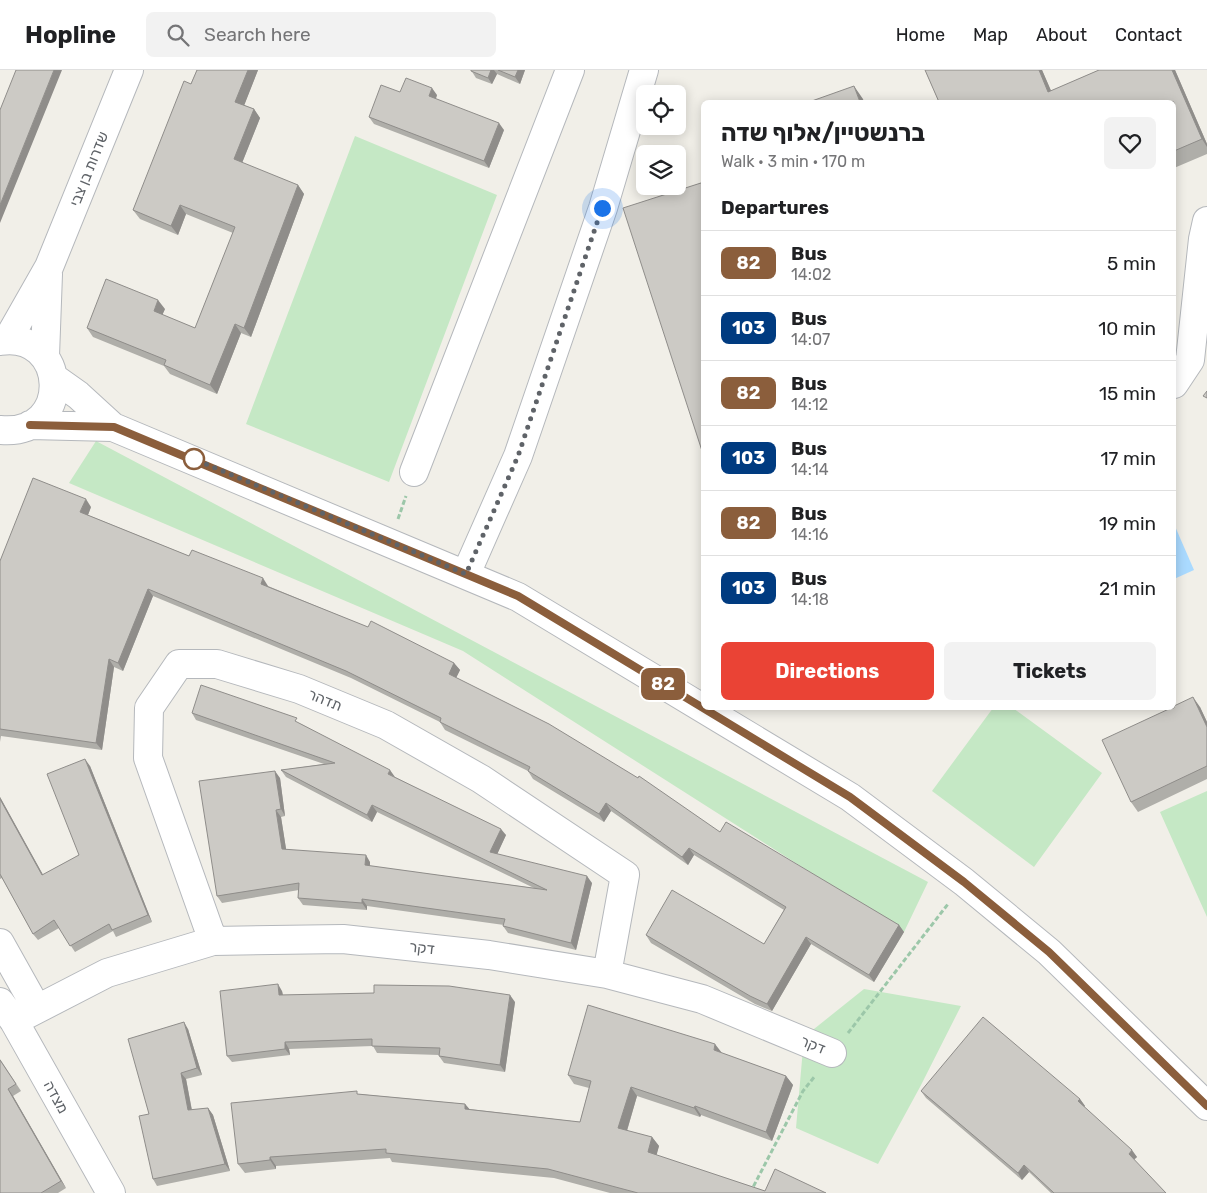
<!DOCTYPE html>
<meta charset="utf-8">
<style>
:root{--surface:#fff;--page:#f2f2f2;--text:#202124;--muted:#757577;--line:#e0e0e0;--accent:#ea4335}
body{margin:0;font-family:Rubik,Heebo,sans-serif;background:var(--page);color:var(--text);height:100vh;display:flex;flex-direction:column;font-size:19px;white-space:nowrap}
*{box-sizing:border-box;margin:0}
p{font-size:16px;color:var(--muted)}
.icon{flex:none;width:28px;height:28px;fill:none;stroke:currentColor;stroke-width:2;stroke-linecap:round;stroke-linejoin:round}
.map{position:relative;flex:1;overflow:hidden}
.side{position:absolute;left:701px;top:30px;width:475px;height:610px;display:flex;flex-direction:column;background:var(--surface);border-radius:8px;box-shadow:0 2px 12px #0003}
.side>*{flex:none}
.badge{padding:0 10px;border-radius:8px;font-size:18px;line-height:32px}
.tools{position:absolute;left:636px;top:15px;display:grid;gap:10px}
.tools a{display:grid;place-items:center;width:50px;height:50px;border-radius:8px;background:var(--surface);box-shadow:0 2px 12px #0003;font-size:25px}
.you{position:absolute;width:25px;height:25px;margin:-12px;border:4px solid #fff;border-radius:50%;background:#1a73e8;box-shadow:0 0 0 8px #1a73e833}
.map>.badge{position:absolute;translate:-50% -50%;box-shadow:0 0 0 2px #fff}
h2{padding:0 20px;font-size:19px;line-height:45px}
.round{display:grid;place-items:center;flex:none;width:52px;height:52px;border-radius:8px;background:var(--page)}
.overview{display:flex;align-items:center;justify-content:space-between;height:85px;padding:0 20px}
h1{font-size:24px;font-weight:700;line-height:38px}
.button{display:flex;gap:10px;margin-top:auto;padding:10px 20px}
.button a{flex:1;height:58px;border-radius:8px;background:var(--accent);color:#fff;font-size:20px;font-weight:700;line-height:58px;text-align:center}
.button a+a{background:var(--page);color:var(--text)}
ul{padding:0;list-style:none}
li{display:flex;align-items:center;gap:15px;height:65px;padding:0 20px;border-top:1px solid var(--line)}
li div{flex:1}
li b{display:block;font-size:19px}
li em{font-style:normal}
li .badge{min-width:55px;font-weight:700;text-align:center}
header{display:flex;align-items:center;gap:30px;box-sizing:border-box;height:70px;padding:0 25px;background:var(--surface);border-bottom:1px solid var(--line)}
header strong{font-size:24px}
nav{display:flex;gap:28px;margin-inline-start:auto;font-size:18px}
.search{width:350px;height:45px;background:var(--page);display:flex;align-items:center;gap:12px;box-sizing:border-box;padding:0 18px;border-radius:8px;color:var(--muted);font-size:19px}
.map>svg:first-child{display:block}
.green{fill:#c5e8c5}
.water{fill:#aadaff}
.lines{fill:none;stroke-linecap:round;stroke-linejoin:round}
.minor-casing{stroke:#b5b8bc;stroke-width:30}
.path{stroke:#9cc7a9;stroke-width:3;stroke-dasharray:5 2.5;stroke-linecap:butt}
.minor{stroke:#fff;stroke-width:28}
.wall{fill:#afaea9}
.shaded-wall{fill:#8f8d8a}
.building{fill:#cccac5;stroke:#8f8d8a}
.line-casing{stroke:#fff;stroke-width:11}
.line{stroke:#8b5e3c;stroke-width:8}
.walk{stroke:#5f6368;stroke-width:5;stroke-dasharray:0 9}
.stop-dot{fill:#fff;stroke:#8b5e3c;stroke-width:2.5}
.labels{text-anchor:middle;stroke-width:5;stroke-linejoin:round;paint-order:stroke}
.street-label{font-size:15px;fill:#5f6368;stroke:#fff}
</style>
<header>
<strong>Hopline</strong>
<div class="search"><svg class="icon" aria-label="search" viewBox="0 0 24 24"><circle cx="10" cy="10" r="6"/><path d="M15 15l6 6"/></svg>Search here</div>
<nav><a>Home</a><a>Map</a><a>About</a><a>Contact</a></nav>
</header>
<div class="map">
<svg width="1207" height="1123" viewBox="0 0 1207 1123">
<rect width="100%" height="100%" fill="#f1efe8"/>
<!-- green -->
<path class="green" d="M355,66l142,59 -108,287 -143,-58z
M96,371l832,441 -24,50 -441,-281 -394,-168z
M993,638h20l89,65 -68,94 -102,-76z
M1207,721v126l-47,-105z
M864,919l97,17 -41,81 -42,77 -82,-36 8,-91z"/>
<!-- water -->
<path class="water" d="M1174,454l20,46 -20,9z"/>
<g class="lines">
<defs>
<path id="minor" d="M8,269l41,-72 80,-197
M0,271c68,-11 75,96 0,89
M45,286l3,-82
M54,308l24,17 35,32 405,170 332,200 114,85 85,70 158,154
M1174,314l16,-24 13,-121 4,-18
M30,355l83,2
M414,402l156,-402
M466,504l52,-118 85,-248 41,-138
M213,871l-65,-183 1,-50 30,-44h38l82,25 87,36 95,54 144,96 -18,99
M0,873l37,66
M0,932l14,19 97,172
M14,951l93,-48 106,-32 130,-2 146,16 118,19 95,25 130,54"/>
</defs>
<!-- minor casing -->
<use href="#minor" class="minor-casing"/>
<!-- path -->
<path class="path" d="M398,449l8,-23
M848,963l100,-129
M750,1123l53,-102 12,-15"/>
<!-- minor -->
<use href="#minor" class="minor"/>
</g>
<!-- wall -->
<path class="wall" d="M197,0h61l-14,35 10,4 6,9 -18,45 56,22 6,9 -53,143 -10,-4 -24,61 -47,-20 -6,-8 -71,-29 -6,-9 78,-19 -3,6 33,13 38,-95 -47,-19 -8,21 -38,-16 -7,-9z
M471,0h54l-5,14 -23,-10 -5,10 -16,-6z
M925,0h117l9,21 48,-21h76l32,74v10l-33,14v-66h-235z
M400,22l37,3 -1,4 68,31 -15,38 -115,-44 -5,-7z
M91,437l-3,8 101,41 79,30 186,77 6,7 -4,8 264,154 179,93 5,7 -30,50 -63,-38 -39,67 -17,-7 -104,-61 -5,-8 118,9 20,-34 -90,-55 -6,10 -77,-54 -7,11 -71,-43 -5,-8 -83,-41 -5,-8 -89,-44 -198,-82 -30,75 -9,-4 -12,83 -101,-14 -1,6v-181z
M1200,637l7,15v57l-69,33 -7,-10z
M192,643l109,11 94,53 111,58 -9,19 95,29 -16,67 -68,-17 -5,-7 1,-1 -137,-19v4l-64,-5 -5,-7 1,-8 -77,13 -5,-7 63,-118 5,38 -4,1 5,32 84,13v4l164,22 -157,-76 -5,10 -86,-45 -5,-7 43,-6 -128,-44z
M90,696l62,156 -36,15 -3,-6 -38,21 -16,-24 -21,12 -5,-6 -31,-56 -2,1v-82l43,78 36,-20z
M282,921l1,4 232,7 -10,70 -61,-9 -5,-7v-1l-62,-2 -4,-7 -84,3 1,6 -58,7 -5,-6z
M188,959l14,46 -16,4 6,31 16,-2 5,7 17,56 -73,15 -4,-7 -4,-65z
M721,983l65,23 7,9 -21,56 -71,-26 -1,2 -63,-21 -10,35 25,6 7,9 -3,9 109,36 61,2h-216l-56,-15 -162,-16 -2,-4 -114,8v3l-31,4 -7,-9 121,-70 106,10 4,5 111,13 9,-34 -15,-4 -6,-9z
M0,989l21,32 -8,5 53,92 -8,5h-58z
M921,1021l159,8 5,7 -1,1 53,50 -3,3 32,33h-115l-22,-21 -7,8 -96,-82z"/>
<!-- shaded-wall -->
<path class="shaded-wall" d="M54,0h8l-62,153v-18z
M248,0h10l-16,41 -7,-9z
M491,0h3l3,4 -5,10 -4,-6z
M518,0h7l-5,14 -5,-7z
M1039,0h3l14,32 -8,-10z
M1172,0h3l32,74v3l-5,-8z
M854,16l9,13 1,3h-4z
M432,18l5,7 -3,8 -5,-7z
M254,39l6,9 -20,50 -6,-9z
M499,53l5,7 -15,38 -5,-7z
M298,115l6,9 -53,143 -7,-9z
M180,135l6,9 -8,21 -7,-9z
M158,230l7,9 -5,11 -6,-9z
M235,254l6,9 -24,61 -7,-9z
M86,429l5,8 -5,13 -6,-8z
M263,508l5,8 -2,5 -5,-7z
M148,519l5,7 -30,75 -5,-8z
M109,589l5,8 -12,83 -6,-7z
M454,593l6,7 -6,12 -5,-8z
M1193,627l7,10 7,15v5z
M85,689l5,7 62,156 -4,-7z
M390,700l5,7 -7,-3z
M275,701l5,7 5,38 -4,-7z
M0,727l47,85 -5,-7 -42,-76z
M606,733l5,8 -7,11 -5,-8z
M372,735l5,7 -5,10 -5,-7z
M276,740l5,7 6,38 -5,-6z
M501,759l5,6 -11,24 -5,-7z
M689,778l5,7 -6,10 -6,-8z
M366,785l4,7v10l-5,-7z
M587,806l5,7 -16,67 -5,-7z
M362,829l5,7v4l-5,-7z
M899,855l5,7 -30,50 -5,-7z
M806,867l5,7 -39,67 -5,-7z
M278,914l4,7 2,11 -5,-7z
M510,925l5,7 -10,70 -5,-7z
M184,952l4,7 14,46 -5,-7z
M285,972l4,7 1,6 -5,-6z
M715,974l7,9 -8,-3z
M181,1003l5,6 7,38 -5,-7z
M786,1006l7,9 -21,56 -6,-9z
M631,1017l6,9 -12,41 -7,-9z
M8,1019l5,7 53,92 -5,-7z
M1080,1029l5,7 -2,2 -5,-7z
M465,1034l7,8 -7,-3z
M695,1036l6,9 -1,2 -6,-9z
M208,1038l5,7 17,56 -5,-7z
M652,1067l7,9 -4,15 -7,-9z
M1132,1080l5,7 -4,3 -4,-6z
M270,1087l6,9v3l-6,-9z
M1024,1095l5,7 -7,8 -4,-7z"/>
<!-- building -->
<path class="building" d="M16,0h38l-54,135v-95z
M197,0h51l-13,32 19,7 -20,50 64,26 -54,143 -9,-4 -25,61 -46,-20 2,-5 -79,-32 19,-49 52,21 -4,11 41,17 40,-101 -55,-22 -9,21 -38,-16 51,-129 7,3z
M471,0h20l-3,8 -17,-7z
M498,0h20l-3,7z
M925,0h114l9,22 51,-22h73l30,69 -28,12v-49h-235z
M406,8l26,10 -3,8 70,27 -15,38 -115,-44 12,-32 19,7z
M854,16l6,16h-51z
M704,112v275l-81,-249z
M1207,321v7l-4,-2z
M33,408l53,21 -6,13 109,44 3,-6 71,28 -2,6 107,43 3,-6 83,42 -5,11 100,50 89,54 1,-2 81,56 6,-10 173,103 -30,50 -63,-38 -39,67 -17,-8 -104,-61 26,-45 92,54 22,-37 -97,-59 -7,9 -76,-54 -7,11 -71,-43 2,-4 -90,-45 1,-4 -95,-47 -198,-82 -30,74 -9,-4 -13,84 -96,-14v-168z
M201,615l96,33 -2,3 95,49 -2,4 113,55 -11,23 97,24 -16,67 -68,-17 2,-7 -143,-20v4l-64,-5 1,-15 -82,13 -18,-115 76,-10 6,38 -5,1 6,39 84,6 -1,10 182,25 -175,-85 -5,10 -86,-45 54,-7 -143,-50z
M1193,627l14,30v39l-76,36 -29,-62 69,-32h3v-2z
M85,689l63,156 -36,15 -3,-6 -39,22 -16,-26 -21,14 -33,-60v-75l42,76 37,-20 -32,-81z
M278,914l1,11 95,-2v-8l75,1 61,9 -10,70 -61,-9 1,-8 -68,-2v-7l-87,3v7l-58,7 -7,-65z
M588,935l127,39 -1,6 72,26 -20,56 -71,-26 -1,2 -63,-21 -13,41 34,9 -4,15 117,39 10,-22 51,24h-188l-90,-24 -162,-16v-4l-116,8v3l-32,4 -7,-61 126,-12v3l108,10v5l115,13 11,-41 -23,-6z
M983,947l97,82 -2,2 54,49 -3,4 37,39h-112l-30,-28 -6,8 -97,-82z
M184,952l13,46 -16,5 7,37 20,-2 17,56 -72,15 -14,-63 10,-2 -21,-75z
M0,990l16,24 -8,5 53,92 -20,12h-41z"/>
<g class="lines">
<defs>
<path id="line" d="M30,355l84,2 404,169 332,201 114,85 85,70 158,154"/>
</defs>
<!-- line casing -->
<use href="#line" class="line-casing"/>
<!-- line -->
<use href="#line" class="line"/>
<!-- walk -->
<path class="walk" d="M194,389l-2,-1 274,116 52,-118 84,-248"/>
</g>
<!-- markers -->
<circle class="stop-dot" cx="194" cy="389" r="10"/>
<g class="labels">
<!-- street labels -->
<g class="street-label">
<text transform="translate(89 99) rotate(-68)" y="5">שדרות בן צבי</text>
<text transform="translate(325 630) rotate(22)" y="5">תדהר</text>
<text transform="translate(422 878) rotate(6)" y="5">דקר</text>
<text transform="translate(813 975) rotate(22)" y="5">דקר</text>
<text transform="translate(56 1027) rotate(61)" y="5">מצדה</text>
</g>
</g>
</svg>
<div class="tools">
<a><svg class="icon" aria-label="locate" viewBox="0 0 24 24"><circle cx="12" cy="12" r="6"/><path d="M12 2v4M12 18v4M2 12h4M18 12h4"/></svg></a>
<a><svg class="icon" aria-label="layers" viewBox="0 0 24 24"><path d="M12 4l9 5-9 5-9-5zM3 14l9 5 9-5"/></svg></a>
</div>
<div class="you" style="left:602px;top:138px"></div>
<b class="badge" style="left:663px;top:614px;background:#8b5e3c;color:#fff">82</b>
<section class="side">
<div class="overview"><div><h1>ברנשטיין/אלוף שדה</h1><p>Walk · 3 min · 170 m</p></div><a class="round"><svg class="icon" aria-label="heart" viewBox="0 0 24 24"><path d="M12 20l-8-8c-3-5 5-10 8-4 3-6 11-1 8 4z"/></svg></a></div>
<h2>Departures</h2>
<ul>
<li><span class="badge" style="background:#8b5e3c;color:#fff">82</span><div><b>Bus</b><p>14:02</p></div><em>5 min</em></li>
<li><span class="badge" style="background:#003b80;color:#fff">103</span><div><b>Bus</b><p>14:07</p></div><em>10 min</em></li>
<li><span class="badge" style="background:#8b5e3c;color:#fff">82</span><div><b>Bus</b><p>14:12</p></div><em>15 min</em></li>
<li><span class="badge" style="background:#003b80;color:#fff">103</span><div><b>Bus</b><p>14:14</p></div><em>17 min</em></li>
<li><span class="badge" style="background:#8b5e3c;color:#fff">82</span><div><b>Bus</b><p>14:16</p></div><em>19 min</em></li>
<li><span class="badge" style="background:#003b80;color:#fff">103</span><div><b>Bus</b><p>14:18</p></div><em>21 min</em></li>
</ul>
<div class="button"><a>Directions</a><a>Tickets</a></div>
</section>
</div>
